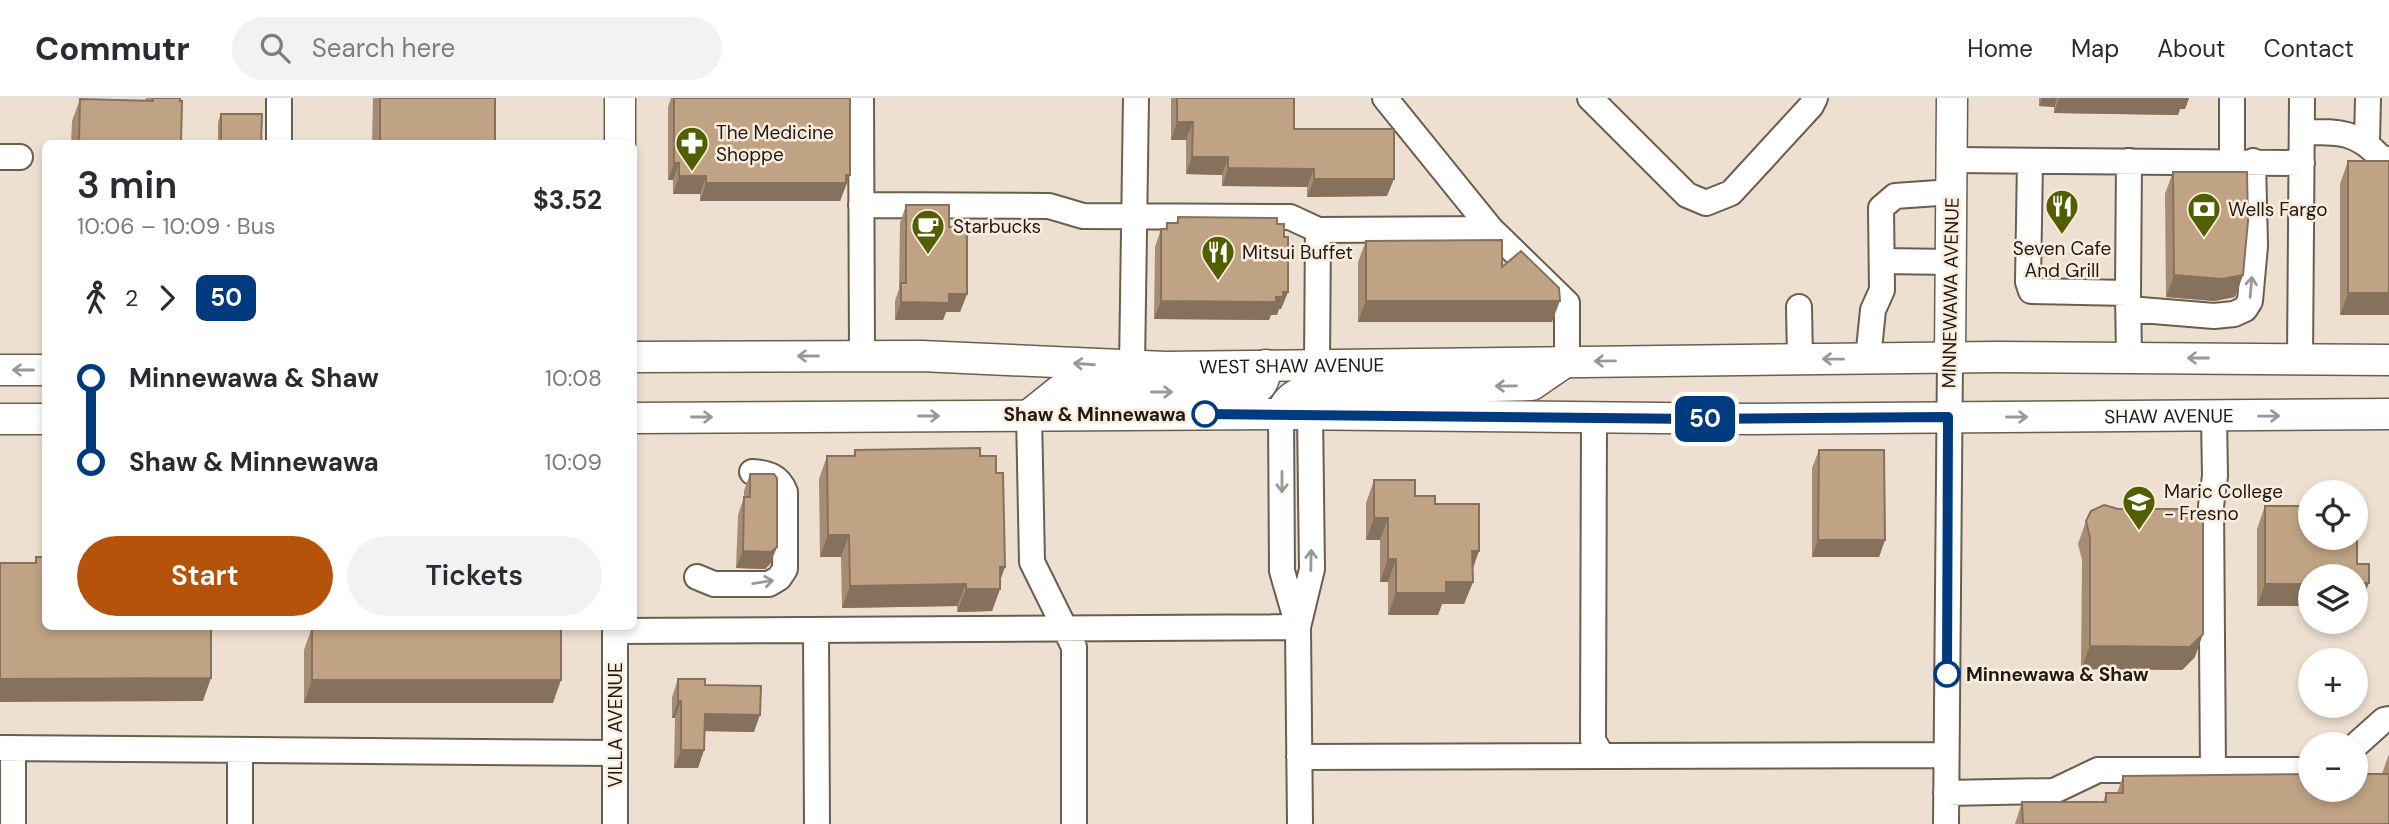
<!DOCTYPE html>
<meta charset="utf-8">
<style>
:root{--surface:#fff;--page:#f2f2f3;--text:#2b2b33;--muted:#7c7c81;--line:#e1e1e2;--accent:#b45309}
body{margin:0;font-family:"DM Sans",sans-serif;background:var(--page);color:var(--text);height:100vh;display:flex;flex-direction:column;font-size:26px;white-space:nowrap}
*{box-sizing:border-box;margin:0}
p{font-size:23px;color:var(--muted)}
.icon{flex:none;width:38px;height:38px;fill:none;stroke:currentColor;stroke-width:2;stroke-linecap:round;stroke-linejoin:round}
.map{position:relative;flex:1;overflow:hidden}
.side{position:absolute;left:42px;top:42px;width:595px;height:490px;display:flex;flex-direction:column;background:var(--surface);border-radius:10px;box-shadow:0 4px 10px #0003}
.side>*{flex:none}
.badge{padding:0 14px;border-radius:10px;font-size:24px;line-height:46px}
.fabs{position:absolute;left:2298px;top:382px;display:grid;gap:14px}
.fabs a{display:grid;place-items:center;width:70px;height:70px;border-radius:50%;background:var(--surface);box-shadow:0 4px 10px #0003;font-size:35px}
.map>.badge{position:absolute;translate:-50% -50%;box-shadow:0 0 0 4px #fff}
.legs{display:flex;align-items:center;gap:10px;height:77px;padding:0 35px;font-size:23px}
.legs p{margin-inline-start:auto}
.summary{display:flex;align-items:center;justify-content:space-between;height:119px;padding:0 35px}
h1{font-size:38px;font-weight:600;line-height:52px}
.button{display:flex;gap:14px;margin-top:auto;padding:14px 35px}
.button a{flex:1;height:80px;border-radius:42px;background:var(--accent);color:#fff;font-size:28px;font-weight:600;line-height:80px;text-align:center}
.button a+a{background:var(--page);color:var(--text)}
ul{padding:0 35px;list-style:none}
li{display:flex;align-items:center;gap:24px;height:84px;font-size:26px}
li i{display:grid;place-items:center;width:10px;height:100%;margin:0 9px;background:currentColor}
li i::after{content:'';width:18px;height:18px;margin:-9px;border:5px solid;border-radius:50%;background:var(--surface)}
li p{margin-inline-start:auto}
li:first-child i{background:linear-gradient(#0000 50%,currentColor 0)}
li:last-child i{background:linear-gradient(currentColor 50%,#0000 0)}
header{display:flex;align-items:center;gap:42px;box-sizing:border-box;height:98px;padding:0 35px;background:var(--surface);border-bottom:2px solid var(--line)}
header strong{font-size:33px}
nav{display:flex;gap:38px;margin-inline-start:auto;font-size:24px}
.search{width:490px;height:63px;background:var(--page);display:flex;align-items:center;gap:18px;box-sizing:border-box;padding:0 24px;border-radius:38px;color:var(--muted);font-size:26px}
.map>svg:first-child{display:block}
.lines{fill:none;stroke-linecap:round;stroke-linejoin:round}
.minor-casing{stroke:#6a5e51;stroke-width:28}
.major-casing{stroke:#6a5e51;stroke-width:33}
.minor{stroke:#fff;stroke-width:24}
.major{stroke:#fff;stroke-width:30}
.wall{fill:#a58c72}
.shaded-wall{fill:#86725c}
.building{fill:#c0a384;stroke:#86725c;stroke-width:2}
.oneway{stroke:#9a9896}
.line-1-casing{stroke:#fff;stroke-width:16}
.line-1{stroke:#003b80;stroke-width:10}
.stop-1-dot{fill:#fff;stroke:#003b80;stroke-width:3.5}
.labels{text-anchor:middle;stroke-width:5;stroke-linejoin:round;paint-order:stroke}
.poi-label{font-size:19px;fill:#1f1a15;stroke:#fbedde;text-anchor:start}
.street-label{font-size:19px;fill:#1f1a15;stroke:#fbedde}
.stop-label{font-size:19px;font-weight:bold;fill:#1f1a15;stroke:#fbedde;text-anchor:end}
</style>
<header>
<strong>Commutr</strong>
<div class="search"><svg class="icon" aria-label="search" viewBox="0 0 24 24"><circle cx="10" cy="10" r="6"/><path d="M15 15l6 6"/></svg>Search here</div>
<nav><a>Home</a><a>Map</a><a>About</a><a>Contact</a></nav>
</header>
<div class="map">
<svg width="2389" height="726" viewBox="0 0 2389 726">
<rect width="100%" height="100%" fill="#eee0d1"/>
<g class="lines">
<defs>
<path id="minor" d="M861,0l1,258
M1385,0l106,131 76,74v58
M1590,0l97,97 19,8 25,-10 80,-87 4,-8
M2232,0v64
M2302,34c35,0 54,-2 79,26l8,1
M2367,44l1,-44
M279,46v-46
M0,59h20
M1952,62l350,3
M2030,63l-2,121 3,9 97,2 1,-132
M861,107l188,1 34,10 207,1 28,13 173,-1
M1883,163l68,1
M2128,195l1,65
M1799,209l1,52
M2129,211l85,7 20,-2 11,-5 5,-8 5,-55 -2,-85
M1868,261l5,-49 9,-20 -1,-82 14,-12 57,-4
M2300,261l2,-261
M1132,268l4,-268
M1317,268l1,-136
M1281,316l1,157 15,52
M1029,317l3,147 42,85v177
M1594,320l-1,322 9,16
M697,479l17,7h55l10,-6 6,-9v-77c-6,-16 -17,-19 -33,-20
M816,532l1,194
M615,533l683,-4
M2356,647l28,-25 5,-1
M0,650l615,5
M13,650v76
M1299,659l647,-2
M2213,672l-2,-264 4,-30 -1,-59
M1946,695l108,-2 44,-21h212
M240,726v-73
M615,726v-198
M1300,726l-2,-197 14,-58 -2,-154
M1946,726l4,-465"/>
<g id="major">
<path d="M620,46v-46"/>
<path id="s1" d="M634,259l287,-1 244,11 830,-10 394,3"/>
<path d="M1950,261l2,-261"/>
<path d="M0,272h46"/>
<path d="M1281,316c6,-15 13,-20 28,-24l223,-5 35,-24"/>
<path d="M1029,317l30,-24 189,1c15,-4 17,-12 18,-27"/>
<path id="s2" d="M634,320l647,-4 471,5 637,-5"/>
<path d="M0,321h46"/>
</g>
</defs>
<!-- minor casing -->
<use href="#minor" class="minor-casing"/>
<!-- major casing -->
<use href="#major" class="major-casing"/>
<!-- minor -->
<use href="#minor" class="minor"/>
<!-- major -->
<use href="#major" class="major"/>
</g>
<!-- wall -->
<path class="wall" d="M146,0h34l1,46h-110l1,-23 8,-22 65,1z
M373,0h122v46h-123z
M671,0h179v77l-10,26h-140v-7h-27v-14h-5v-73z
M1171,0h123v31l93,67 -80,1v-10l-85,-1v-11l-36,-1v-34h-15z
M2039,0h150l-4,11h-5l-2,6 -124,-2v-6l-15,-1z
M221,16l40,30h-43v-22z
M2348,63l41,154h-49v-131z
M2173,74l70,103 -8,22 -21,4 -48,-4 -1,-103z
M906,107l43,22 18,67 -7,18h-14l-3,8h-48v-19l4,-12 1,-66z
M1178,119l99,7 7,13 4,55 -7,17h-2l-2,6h-6l-2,5 -115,-1 1,-72 6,-18h4l2,-6h9z
M1366,143l186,81h-194v-60z
M855,352l125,6 16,17 9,94 -5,13v9l-8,22 -35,1v-6l-115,2 -1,-51h-21l-1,-78 8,-23h26z
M1819,352l66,90 -6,17h-67v-89z
M750,376l27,73 -7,17 -5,5 -29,-1 2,-53 6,-18v-6z
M1374,382l61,24 38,65v13l-9,22h-22l-4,11h-50v-33h-8v-42h-14v-37z
M2265,408l92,58 3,42h-4v-30l-99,30v-77z
M2086,423l109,136 -13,13 -101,-1 1,-109 -4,-16z
M312,529l241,76h-249v-53z
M678,581l27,6 49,47 -49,-1 -1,19 -6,18h-24l1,-50h-3v-21z
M2389,656v70h-374l7,-22h81l3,-9h11l6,-17 259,-2z"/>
<!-- shaded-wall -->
<path class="shaded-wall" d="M2042,0h15l-3,9 -15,-1z
M2059,0h130l-4,11h-5l-2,6 -124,-2z
M1177,24h16l-7,18h-15z
M1192,59h36l-6,18 -36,-1z
M674,65h5l-6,17h-5z
M1228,70l86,1 -7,18 -85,-1z
M850,77l-10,26h-140l6,-18z
M679,78h27l-6,18h-27z
M1314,81h80l-7,17 -80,1z
M2174,177h69l-8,22 -21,4 -48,-4z
M1283,194h5l-7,17h-2l-2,6h-6l-2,5 -115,-1 7,-18 115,-4z
M2348,195h41v22h-49z
M949,196h18l-7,18h-14l-3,8h-48l6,-18z
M1366,203h194l-8,21h-194z
M1374,420h14l-8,22h-14z
M828,437h21l-8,22h-21z
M1818,442h67l-6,17h-67z
M777,449l-7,17 -5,5 -29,-1 7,-17z
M1472,453h7l-8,23z
M1388,461h8l-8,23h-8z
M1000,469h5l-8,22h3l-8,22 -35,1 9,-23z
M1446,484h27l-9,22h-22l-4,11h-50l8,-22z
M2356,485h13l-9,23h-4z
M966,486l-9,22 -115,2 8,-22z
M2265,486h45v22h-53z
M2203,536l-8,23 -13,13 -101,-1 9,-23z
M211,580l-8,23 -203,1v-23z
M312,582h249l-8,23h-249z
M678,603h3l-6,17h-3z
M705,616l55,1 -6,17 -55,-1z
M681,652h23l-6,18h-24z"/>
<!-- building -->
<path class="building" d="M153,0h27v3h2l-1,43h-102l1,-45 73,2z
M380,0h115v46h-115z
M674,0h176v77h-4v8h-140v-7h-27v-13h-5z
M1177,0h117v31h100v50h-80v-10l-86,-1v-11h-36l1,-35h-16z
M221,16h41l-1,30h-40z
M2348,63h41v132h-41z
M2173,74h74l1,49 -5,54 -21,4 -48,-4z
M906,107h43v22h18v67h-18v9l-48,-1v-19h5z
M1178,119l99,1v6h7v13h4v55h-5v5h-7v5l-115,-1v-72h6v-6h11z
M1502,142v27l19,-16 38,37 1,13h-194v-60z
M980,350v8h16v17h7l2,94h-5v22h-34v-5l-116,2 -1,-51h-21l-1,-79h28v-6z
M1819,352h65l1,90h-67z
M750,376h24l3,4v69l-6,5 -28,-1 1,-54h6z
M1374,382h41v16h20v8h44v47h-7l1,31h-27v11h-50v-34h-8v-41h-14z
M2104,407l14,4h85v125l-13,13 -100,-1v-108l-4,-17 5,-10z
M2265,408h45v31h46v-31h1v58h12v19h-13v-7h-46v8h-45z
M36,459h10v69h165v52l-211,1v-116h36z
M312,529h249v53h-249z
M678,581h27v6l56,1 -1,29 -55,-1 -1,36h-23v-49h-3z
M2310,676v15h46v-15h33v50h-366l-1,-22h84v-9h17v-17z"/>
<!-- one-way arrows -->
<defs><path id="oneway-shaft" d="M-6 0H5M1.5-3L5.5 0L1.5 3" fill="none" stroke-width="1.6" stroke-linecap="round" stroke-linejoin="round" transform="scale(1.75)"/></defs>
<g class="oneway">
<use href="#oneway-shaft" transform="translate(2251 189) rotate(-85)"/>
<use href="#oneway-shaft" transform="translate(808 258) rotate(180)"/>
<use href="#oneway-shaft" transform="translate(2198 260) rotate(-180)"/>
<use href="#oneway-shaft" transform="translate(1833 261) rotate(-179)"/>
<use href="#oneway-shaft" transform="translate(1605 263) rotate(179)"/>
<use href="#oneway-shaft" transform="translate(1084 266) rotate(-176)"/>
<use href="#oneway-shaft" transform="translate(23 272) rotate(-180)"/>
<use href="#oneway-shaft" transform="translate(1506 288) rotate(179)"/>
<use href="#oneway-shaft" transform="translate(1162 294)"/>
<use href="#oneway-shaft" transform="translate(929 318)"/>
<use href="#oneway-shaft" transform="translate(2269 318) rotate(-1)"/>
<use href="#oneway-shaft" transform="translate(702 319)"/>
<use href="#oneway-shaft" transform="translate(2017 319)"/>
<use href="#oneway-shaft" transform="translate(1282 384) rotate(90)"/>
<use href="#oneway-shaft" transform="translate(1311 462) rotate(-89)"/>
<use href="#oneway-shaft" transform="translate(763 484) rotate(-9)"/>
</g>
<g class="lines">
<defs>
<path id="line-1" d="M1205,316l494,5 249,-2 -1,257"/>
</defs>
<!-- line-1 casing -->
<use href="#line-1" class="line-1-casing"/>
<!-- line-1 -->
<use href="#line-1" class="line-1"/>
</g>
<!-- icons -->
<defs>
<symbol id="pharmacy-pin" viewBox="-11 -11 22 30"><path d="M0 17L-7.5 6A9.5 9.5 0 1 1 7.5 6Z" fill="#515f00" stroke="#fbedde"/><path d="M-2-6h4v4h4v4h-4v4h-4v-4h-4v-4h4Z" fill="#fff"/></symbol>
<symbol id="restaurant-pin" viewBox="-11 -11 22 30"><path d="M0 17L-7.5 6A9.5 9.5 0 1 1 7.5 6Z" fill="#515f00" stroke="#fbedde"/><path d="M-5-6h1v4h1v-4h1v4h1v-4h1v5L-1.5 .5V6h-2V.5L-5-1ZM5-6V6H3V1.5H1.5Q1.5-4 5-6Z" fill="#fff"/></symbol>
<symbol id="bank-pin" viewBox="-11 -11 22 30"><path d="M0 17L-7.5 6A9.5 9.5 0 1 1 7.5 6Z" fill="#515f00" stroke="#fbedde"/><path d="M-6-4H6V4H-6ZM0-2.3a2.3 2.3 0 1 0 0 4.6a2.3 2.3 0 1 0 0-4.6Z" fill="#fff"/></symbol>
<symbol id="cafe-pin" viewBox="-11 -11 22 30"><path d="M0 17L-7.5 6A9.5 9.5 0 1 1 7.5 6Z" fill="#515f00" stroke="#fbedde"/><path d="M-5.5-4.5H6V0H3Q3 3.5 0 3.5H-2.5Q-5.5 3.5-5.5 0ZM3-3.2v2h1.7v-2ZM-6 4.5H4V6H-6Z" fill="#fff"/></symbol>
<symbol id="school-pin" viewBox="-11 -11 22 30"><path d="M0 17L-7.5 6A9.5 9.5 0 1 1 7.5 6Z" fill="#515f00" stroke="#fbedde"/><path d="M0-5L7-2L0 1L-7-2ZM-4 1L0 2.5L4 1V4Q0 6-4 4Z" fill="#fff"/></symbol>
</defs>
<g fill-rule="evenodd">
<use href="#pharmacy-pin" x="673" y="26" width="38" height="52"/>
<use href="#restaurant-pin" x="2043" y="89" width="38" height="52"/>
<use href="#bank-pin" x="2185" y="92" width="38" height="52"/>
<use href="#cafe-pin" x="909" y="109" width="38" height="52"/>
<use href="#restaurant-pin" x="1199" y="135" width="38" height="52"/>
<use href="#school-pin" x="2120" y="385" width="38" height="52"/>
</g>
<!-- markers -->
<g class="stop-1-dot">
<circle cx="1205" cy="316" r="12"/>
<circle cx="1947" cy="576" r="12"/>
</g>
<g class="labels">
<!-- poi labels -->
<g class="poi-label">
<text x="716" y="41">The Medicine<tspan x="716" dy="22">Shoppe</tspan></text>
<text x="2228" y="118">Wells Fargo</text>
<text x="953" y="135">Starbucks</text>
<text x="2062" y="157" text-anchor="middle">Seven Cafe<tspan x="2062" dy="22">And Grill</tspan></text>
<text x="1242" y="161">Mitsui Buffet</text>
<text x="2164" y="400">Maric College<tspan x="2164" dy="22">- Fresno</tspan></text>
</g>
<!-- street labels -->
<g class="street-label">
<text transform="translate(1950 195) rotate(-89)" y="7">MINNEWAWA AVENUE</text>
<text dy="7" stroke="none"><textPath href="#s1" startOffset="658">WEST SHAW AVENUE</textPath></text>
<text dy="7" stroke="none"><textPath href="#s2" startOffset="1535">SHAW AVENUE</textPath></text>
<text transform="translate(615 627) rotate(-90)" y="7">VILLA AVENUE</text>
</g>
<!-- stop labels -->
<g class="stop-label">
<text x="1186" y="323">Shaw &amp; Minnewawa</text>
<text x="1966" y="583" text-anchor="start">Minnewawa &amp; Shaw</text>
</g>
</g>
</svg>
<div class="fabs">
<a><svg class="icon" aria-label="locate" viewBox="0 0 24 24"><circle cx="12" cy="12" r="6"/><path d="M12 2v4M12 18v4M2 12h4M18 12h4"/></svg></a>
<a><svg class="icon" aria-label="layers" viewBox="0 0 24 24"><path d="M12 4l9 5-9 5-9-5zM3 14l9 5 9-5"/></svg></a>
<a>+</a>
<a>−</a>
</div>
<b class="badge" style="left:1705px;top:321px;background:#003b80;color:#fff">50</b>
<section class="side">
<div class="summary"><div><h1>3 min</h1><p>10:06 – 10:09 · Bus</p></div><b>$3.52</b></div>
<div class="legs"><svg class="icon" aria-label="walk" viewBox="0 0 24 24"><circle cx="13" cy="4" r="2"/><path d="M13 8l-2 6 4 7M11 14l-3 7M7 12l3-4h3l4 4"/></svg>2<svg class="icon" aria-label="forward" viewBox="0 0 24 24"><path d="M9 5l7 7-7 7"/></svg><b class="badge" style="background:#003b80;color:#fff">50</b></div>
<ul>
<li><i style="color:#003b80"></i><b>Minnewawa &amp; Shaw</b><p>10:08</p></li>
<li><i style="color:#003b80"></i><b>Shaw &amp; Minnewawa</b><p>10:09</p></li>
</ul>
<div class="button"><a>Start</a><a>Tickets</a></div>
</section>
</div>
